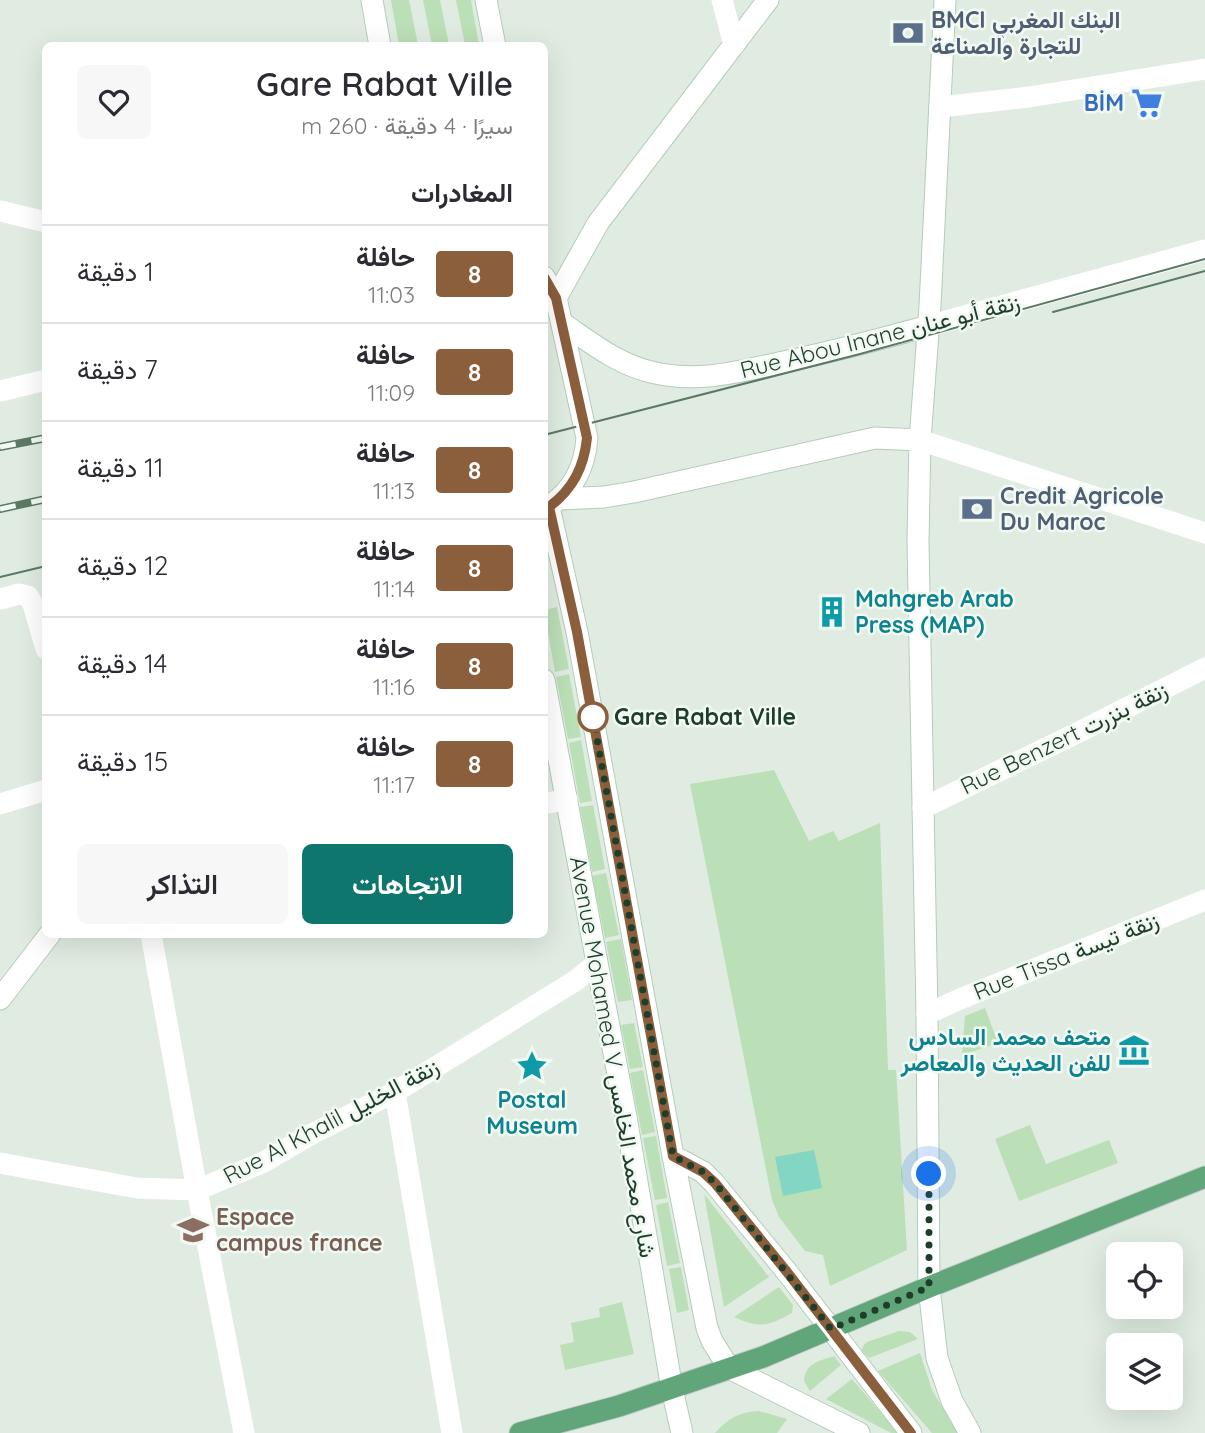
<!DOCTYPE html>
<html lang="ar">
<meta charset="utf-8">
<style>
:root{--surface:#fff;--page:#f7f7f7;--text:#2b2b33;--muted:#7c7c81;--line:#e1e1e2;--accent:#0f766e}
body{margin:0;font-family:Quicksand,Vazirmatn,sans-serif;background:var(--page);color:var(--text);direction:rtl;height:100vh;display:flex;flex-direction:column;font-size:26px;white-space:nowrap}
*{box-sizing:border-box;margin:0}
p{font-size:23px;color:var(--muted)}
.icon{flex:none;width:38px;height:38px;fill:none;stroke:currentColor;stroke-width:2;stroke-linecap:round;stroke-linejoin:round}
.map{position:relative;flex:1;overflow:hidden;direction:ltr}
.panel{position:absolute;left:42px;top:42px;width:506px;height:896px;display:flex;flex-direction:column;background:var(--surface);border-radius:10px;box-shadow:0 7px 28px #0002;direction:rtl}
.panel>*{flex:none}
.badge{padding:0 14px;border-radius:5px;font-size:24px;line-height:46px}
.fabs{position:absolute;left:1106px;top:1242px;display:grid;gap:14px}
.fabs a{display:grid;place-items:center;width:77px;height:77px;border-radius:10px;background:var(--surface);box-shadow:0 7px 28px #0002;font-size:35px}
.you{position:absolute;width:35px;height:35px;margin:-18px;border:5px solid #fff;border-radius:50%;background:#1a73e8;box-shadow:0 0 0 10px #1a73e833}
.map>.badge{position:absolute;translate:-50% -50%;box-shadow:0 0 0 4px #fff}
h2{padding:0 35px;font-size:26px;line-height:63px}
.round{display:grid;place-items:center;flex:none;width:74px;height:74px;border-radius:10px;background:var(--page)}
.summary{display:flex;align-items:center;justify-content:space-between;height:119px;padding:0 35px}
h1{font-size:33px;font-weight:600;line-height:52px}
.action{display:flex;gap:14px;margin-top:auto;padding:14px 35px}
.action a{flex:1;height:80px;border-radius:10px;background:var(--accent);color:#fff;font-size:28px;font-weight:600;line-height:80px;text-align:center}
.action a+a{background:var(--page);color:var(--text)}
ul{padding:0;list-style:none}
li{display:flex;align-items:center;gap:21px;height:98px;padding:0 35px;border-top:2px solid var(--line)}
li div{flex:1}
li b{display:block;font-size:26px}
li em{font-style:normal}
li .badge{min-width:77px;font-weight:700;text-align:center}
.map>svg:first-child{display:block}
.green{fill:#bbdfb7}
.water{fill:#84d6c4}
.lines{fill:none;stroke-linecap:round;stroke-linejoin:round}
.secondary-casing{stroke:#b3cdb9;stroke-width:23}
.primary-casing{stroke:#c0c9c3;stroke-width:23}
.street{stroke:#fff;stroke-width:21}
.secondary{stroke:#fff;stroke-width:21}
.primary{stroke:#61a57a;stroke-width:21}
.tram{stroke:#5a7a65;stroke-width:2}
.rail-casing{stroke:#5a7a65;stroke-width:8}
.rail{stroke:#f1f9f2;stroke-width:5;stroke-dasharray:16;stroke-linecap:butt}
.line-casing{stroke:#fff;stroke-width:16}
.line{stroke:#8b5e3c;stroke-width:10}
.walk{stroke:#1f3e2a;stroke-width:7;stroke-dasharray:0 12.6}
.stop-dot{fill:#fff;stroke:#8b5e3c;stroke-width:3.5}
.labels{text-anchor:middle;stroke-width:5;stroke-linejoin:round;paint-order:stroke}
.service-label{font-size:23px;font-weight:bold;fill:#4e5e75;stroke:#f1f9f2;text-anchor:start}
.shop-label{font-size:23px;font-weight:bold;fill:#366cbe;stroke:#f1f9f2;text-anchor:end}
.street-label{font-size:23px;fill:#1f3e2a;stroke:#f1f9f2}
.culture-label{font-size:23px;font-weight:bold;fill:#0d838f;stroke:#f1f9f2;text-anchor:start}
.stop-label{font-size:23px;font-weight:bold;fill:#1f3e2a;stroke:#f1f9f2;text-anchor:start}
.education-label{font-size:23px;font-weight:bold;fill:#785e54;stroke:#f1f9f2;text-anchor:start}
</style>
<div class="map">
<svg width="1205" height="1433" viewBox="0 0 1205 1433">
<rect width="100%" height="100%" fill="#e0ece2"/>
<!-- green -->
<path class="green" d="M391,0h18l9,45h-19z
M423,0h17l9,45h-17z
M456,0h15l8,45h-14z
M557,607l12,62 -14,3 -11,-62z
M569,674l12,63 -13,2 -12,-62z
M581,740l11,61 -12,2 -11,-60z
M774,770l35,71 24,-10 6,10 41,-18 8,247h8l11,180 -77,36 -7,-31 -18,-4 -26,-34 -7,-17 -82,-416z
M593,805l12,64 -13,3 -12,-65z
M606,873l13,62 -14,3 -13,-62z
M621,939l11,61 -14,2 -12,-60z
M985,1008l13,35 -36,12 3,-39z
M634,1023l9,44 -13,2 -9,-44z
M643,1070l12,62 -13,3 -12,-62z
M1030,1125l16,39 63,-24 9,23 -99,38 -24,-62z
M656,1136l11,62 -12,2 -12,-62z
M704,1194l65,83 -45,30z
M668,1202l12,61 -13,3 -11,-61z
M681,1267l8,43 -12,3 -8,-44z
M779,1287l14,18 -1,8c-24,13 -32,16 -58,4z
M622,1302l12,52 -69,16 -5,-25 14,-3 -3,-19 29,-6 -1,-9z
M899,1331l11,1 8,7 -49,19 -7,-7 1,-5 4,-4z
M920,1353l12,37 26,43h-26l-54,-62z
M834,1356l7,9 -31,26 -6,-10c1,-18 15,-20 30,-25z
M852,1379l46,54h-7l-65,-34z
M759,1411l28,8 -10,14h-62c13,-15 25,-21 44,-22z"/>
<!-- water -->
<path class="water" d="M814,1150l8,38 -39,8 -8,-39z"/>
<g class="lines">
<defs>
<path id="secondary" d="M372,0l8,46
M486,0l9,46
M945,0l-15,306 -10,134 -2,101 9,473 2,273 8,71 15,43 18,32
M544,277l12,21 31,140c-2,27 -12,50 -35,66
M556,298l42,-75 170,-223
M562,323c28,19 55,41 89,49 47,12 91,-1 137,-11 47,-10 93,-22 140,-35
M560,499l44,-2 30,-5 241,-54 45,2
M549,507l28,125 96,524 34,172 5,13 17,27 130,65
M544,680l82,437 46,272 10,44
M0,999l50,-65
M673,1156l30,16 11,11 73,89 124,161"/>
<path id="primary" d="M520,1433l99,-27 144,-49 166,-70 276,-110"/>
</defs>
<!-- secondary casing -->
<use href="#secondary" class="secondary-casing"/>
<!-- primary casing -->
<use href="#primary" class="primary-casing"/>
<!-- street -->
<path class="street" d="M722,0l12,45
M940,107l89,-10 176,-28
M0,211l46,11
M928,326l277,-76
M0,391l46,-11
M920,440l285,93
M28,596l5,8 13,45
M0,599l19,-5 9,2
M0,804l46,-14
M544,804l23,-5
M923,808l158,-77 124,-63
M151,934l46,256 47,243
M927,1014l33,-15 245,-99
M395,1092l57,341
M0,1163l137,25 60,2 67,-28 46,-27 85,-43 180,-111 21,-17"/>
<!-- secondary -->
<use href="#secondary" class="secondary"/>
<!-- primary -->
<use href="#primary" class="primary"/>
<!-- tram -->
<path class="tram" d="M1053,312l152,-41
M544,435l316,-81 345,-95
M0,577l46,-11"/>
<defs>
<path id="rail" d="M0,447l46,-9
M0,509l46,-10"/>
</defs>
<!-- rail casing -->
<use href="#rail" class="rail-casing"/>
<!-- rail -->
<use href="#rail" class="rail"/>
</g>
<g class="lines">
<defs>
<path id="line" d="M544,277l12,21 31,140c-3,29 -14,51 -38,69l28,125 96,524 30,16 12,11 72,89 124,161"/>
</defs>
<!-- line casing -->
<use href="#line" class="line-casing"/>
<!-- line -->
<use href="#line" class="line"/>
<!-- walk -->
<path class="walk" d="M593,717l80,439 30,16 12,11 116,146 98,-42v-113"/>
</g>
<!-- icons -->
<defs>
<symbol id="bank-bare" viewBox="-9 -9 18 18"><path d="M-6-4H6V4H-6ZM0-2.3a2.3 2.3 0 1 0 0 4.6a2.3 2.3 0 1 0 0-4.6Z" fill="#5c6f8a" stroke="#f1f9f2" stroke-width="2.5" paint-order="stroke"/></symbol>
<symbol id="supermarket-bare" viewBox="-9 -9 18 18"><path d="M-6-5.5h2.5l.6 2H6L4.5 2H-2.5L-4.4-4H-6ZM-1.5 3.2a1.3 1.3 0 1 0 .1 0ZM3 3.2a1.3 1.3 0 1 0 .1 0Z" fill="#3f7fe0" stroke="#f1f9f2" stroke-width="2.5" paint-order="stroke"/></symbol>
<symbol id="building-bare" viewBox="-9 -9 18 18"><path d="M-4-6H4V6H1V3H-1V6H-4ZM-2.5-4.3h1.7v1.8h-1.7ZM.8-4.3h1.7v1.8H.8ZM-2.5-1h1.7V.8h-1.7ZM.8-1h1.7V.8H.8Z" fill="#0f9aa8" stroke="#f1f9f2" stroke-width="2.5" paint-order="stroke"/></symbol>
<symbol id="museum-bare" viewBox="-9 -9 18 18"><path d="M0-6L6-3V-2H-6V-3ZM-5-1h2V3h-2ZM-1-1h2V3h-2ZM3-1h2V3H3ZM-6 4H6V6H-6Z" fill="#0f9aa8" stroke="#f1f9f2" stroke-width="2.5" paint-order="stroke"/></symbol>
<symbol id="sight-bare" viewBox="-9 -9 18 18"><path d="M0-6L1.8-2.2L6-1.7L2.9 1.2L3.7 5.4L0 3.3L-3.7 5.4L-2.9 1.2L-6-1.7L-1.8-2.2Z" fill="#0f9aa8" stroke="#f1f9f2" stroke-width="2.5" paint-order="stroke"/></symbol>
<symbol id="school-bare" viewBox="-9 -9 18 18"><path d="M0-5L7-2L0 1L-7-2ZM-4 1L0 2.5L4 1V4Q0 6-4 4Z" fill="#8d6e63" stroke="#f1f9f2" stroke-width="2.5" paint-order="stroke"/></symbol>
</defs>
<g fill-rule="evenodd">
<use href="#bank-bare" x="886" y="11" width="44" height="44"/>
<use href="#supermarket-bare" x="1125" y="81" width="44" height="44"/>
<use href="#bank-bare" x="955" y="487" width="44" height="44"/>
<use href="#building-bare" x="810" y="590" width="44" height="44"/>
<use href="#museum-bare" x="1112" y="1028" width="44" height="44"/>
<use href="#sight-bare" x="510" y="1044" width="44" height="44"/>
<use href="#school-bare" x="171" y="1208" width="44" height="44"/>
</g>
<!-- markers -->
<circle class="stop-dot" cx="593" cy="717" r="14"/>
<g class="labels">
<!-- service labels -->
<g class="service-label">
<text x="931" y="28">BMCI البنك المغربي<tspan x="931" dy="26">للتجارة والصناعة</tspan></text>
<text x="1000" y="504">Credit Agricole<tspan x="1000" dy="26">Du Maroc</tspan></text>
</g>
<!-- shop labels -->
<g class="shop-label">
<text x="1124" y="111">BİM</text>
</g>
<!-- street labels -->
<g class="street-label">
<text transform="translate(880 336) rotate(-14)" y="8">Rue Abou Inane زنقة أبو عنان</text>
<text transform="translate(1064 738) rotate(-26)" y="8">Rue Benzert زنقة بنزرت</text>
<text transform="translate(1066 956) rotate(-22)" y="8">Rue Tissa زنقة تيسة</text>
<text transform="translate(613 1057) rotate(80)" y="8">Avenue Mohamed V شارع محمد الخامس</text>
<text transform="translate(331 1121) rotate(-28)" y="8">Rue Al Khalil زنقة الخليل</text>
</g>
<!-- culture labels -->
<g class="culture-label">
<text x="855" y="607">Mahgreb Arab<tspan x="855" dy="26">Press (MAP)</tspan></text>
<text x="1111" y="1045" text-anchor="end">متحف محمد السادس<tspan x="1111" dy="26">للفن الحديث والمعاصر</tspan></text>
<text x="532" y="1108" text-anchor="middle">Postal<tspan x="532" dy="26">Museum</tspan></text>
</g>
<!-- stop labels -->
<g class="stop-label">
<text x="614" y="725">Gare Rabat Ville</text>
</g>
<!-- education labels -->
<g class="education-label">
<text x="216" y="1225">Espace<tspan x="216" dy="26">campus france</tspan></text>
</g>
</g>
</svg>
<div class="fabs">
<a><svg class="icon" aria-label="locate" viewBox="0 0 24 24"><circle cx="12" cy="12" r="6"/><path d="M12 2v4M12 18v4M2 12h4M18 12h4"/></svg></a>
<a><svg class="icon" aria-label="layers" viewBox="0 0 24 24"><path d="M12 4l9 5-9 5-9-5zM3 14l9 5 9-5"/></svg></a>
</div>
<div class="you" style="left:929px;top:1174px"></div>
<section class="panel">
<div class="summary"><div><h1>Gare Rabat Ville</h1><p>سيرًا · 4 دقيقة · 260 m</p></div><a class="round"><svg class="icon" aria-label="heart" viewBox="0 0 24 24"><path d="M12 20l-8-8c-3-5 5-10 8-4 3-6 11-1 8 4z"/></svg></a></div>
<h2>المغادرات</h2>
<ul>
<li><span class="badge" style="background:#8b5e3c;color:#fff">8</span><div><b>حافلة</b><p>11:03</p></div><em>1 دقيقة</em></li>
<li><span class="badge" style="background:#8b5e3c;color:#fff">8</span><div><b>حافلة</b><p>11:09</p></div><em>7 دقيقة</em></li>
<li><span class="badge" style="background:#8b5e3c;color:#fff">8</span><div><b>حافلة</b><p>11:13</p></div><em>11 دقيقة</em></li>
<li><span class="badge" style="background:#8b5e3c;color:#fff">8</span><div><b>حافلة</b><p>11:14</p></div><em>12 دقيقة</em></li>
<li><span class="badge" style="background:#8b5e3c;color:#fff">8</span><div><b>حافلة</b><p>11:16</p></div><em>14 دقيقة</em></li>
<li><span class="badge" style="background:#8b5e3c;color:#fff">8</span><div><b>حافلة</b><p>11:17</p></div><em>15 دقيقة</em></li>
</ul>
<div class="action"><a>الاتجاهات</a><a>التذاكر</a></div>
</section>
</div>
